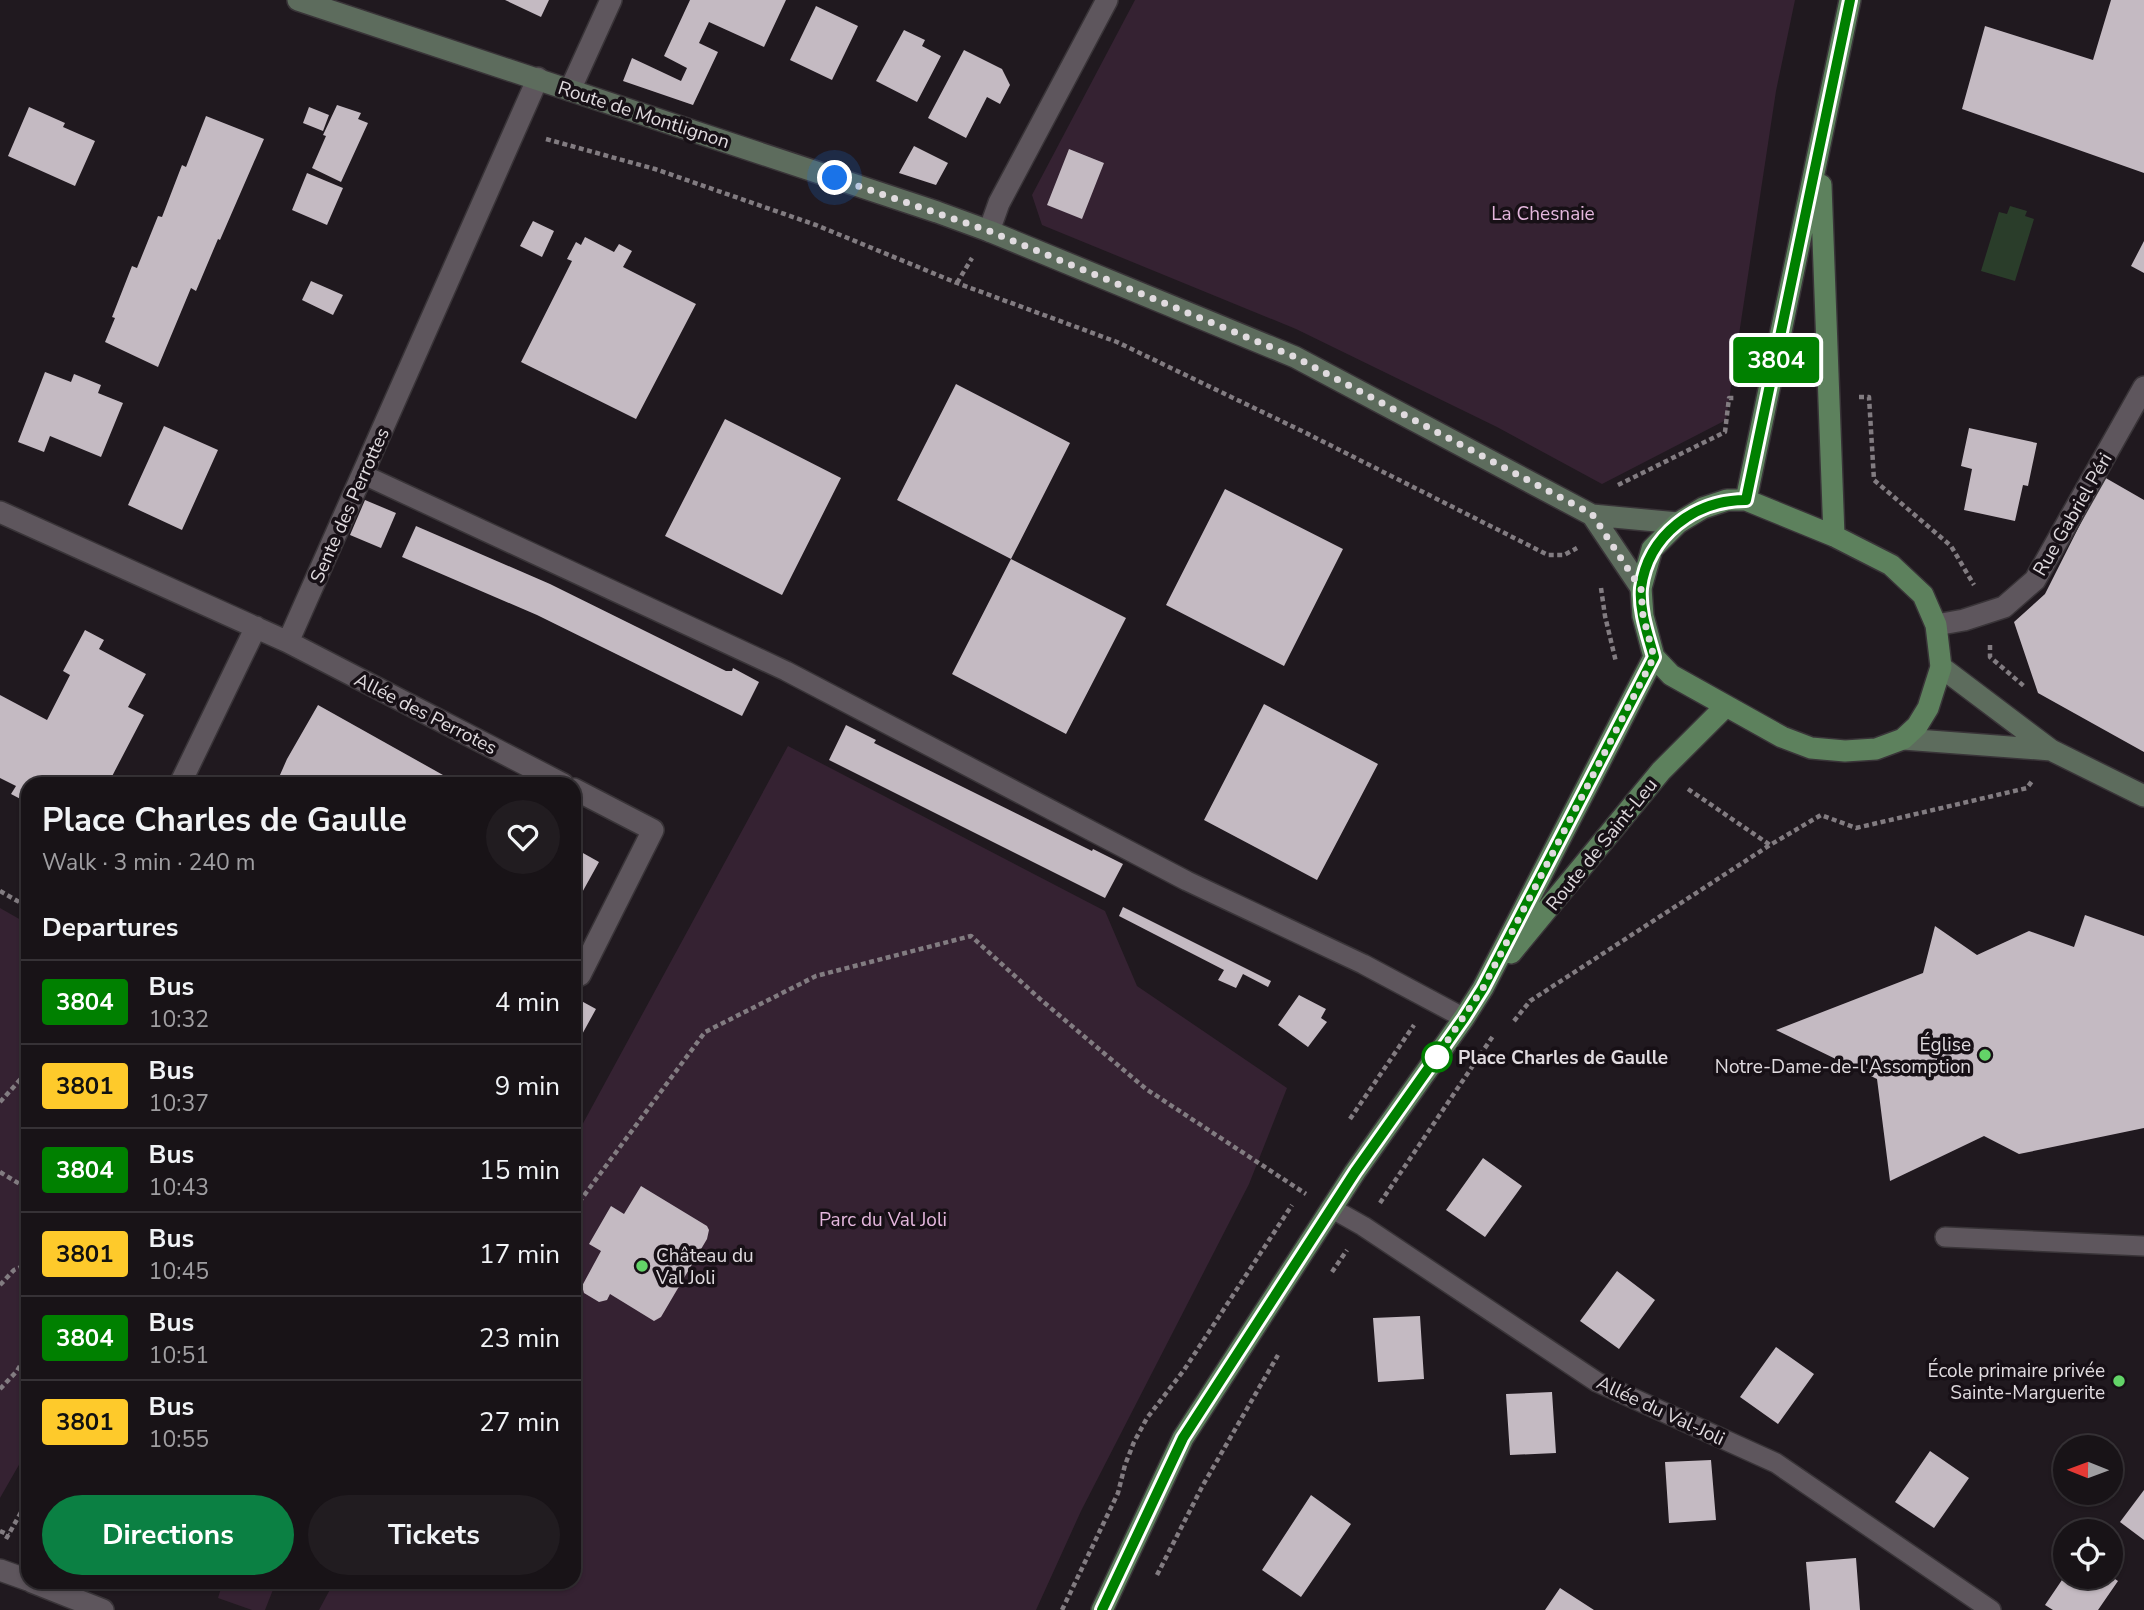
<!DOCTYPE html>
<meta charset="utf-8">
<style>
:root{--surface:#181317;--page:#211c20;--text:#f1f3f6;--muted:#9f9ea1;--line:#363236;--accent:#0b8043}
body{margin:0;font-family:"Nunito Sans",sans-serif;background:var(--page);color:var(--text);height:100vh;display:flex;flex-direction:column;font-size:26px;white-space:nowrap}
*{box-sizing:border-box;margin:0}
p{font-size:23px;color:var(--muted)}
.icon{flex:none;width:38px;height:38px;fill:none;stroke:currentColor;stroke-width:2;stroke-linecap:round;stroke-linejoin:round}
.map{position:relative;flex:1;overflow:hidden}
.drawer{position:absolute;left:21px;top:777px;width:560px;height:812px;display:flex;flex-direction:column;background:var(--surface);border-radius:21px;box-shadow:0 2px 5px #0004,0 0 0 2px var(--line)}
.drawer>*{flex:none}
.badge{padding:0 14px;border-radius:5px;font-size:24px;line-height:46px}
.needle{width:46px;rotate:271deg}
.fabs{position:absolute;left:2053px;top:1435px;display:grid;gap:14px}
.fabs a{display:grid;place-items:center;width:70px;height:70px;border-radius:50%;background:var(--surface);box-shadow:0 2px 5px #0004,0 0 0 2px var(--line);font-size:35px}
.you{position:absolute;width:35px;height:35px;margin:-18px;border:5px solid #fff;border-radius:50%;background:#1a73e8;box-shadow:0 0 0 10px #1a73e833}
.map>.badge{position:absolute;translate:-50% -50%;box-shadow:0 0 0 4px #fff}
h2{padding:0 21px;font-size:26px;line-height:63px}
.round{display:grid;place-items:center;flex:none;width:74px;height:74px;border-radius:37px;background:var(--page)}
.head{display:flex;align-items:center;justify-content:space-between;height:119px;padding:0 21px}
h1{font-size:33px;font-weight:700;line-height:52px}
.action{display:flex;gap:14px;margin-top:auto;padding:14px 21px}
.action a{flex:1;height:80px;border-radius:42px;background:var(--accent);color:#fff;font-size:28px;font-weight:700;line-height:80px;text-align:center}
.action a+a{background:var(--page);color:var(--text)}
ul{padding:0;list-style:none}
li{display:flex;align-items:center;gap:21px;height:84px;padding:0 21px;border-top:2px solid var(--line)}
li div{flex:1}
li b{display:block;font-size:26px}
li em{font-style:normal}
li .badge{min-width:77px;font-weight:700;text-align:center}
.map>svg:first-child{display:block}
.green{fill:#352232}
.water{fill:#2a3d2a}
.building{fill:#c4bac2}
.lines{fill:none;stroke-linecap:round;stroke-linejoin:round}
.lane-casing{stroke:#393438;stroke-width:22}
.street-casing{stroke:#393438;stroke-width:24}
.secondary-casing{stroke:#393438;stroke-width:24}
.primary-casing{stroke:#393438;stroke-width:24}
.path{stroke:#827c81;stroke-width:4.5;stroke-dasharray:5 3.5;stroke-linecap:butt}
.lane{stroke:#5e565d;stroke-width:19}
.street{stroke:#5e565d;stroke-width:21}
.secondary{stroke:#5d6c5d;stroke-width:21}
.primary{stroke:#5d815d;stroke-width:21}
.line-casing{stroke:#fff;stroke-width:16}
.line{stroke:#008000;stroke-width:10}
.walk{stroke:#e0dbdf;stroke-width:7;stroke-dasharray:0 12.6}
.poi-dot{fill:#63d468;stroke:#171016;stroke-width:2.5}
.stop-dot{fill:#fff;stroke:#008000;stroke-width:3.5}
.labels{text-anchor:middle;stroke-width:7;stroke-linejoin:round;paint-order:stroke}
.street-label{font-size:19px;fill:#e0dbdf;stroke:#171016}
.park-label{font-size:19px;fill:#e4b7dd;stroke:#171016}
.poi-label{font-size:19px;fill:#e0dbdf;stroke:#171016;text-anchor:end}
.stop-label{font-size:19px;font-weight:bold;fill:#e0dbdf;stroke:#171016;text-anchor:start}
</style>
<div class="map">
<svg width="2144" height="1610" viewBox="0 0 2144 1610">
<rect width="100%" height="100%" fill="#20191f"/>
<!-- green -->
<path class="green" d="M1135,0h660l-19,91 -50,329 -124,64 -105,-57 -201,-98 -254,-104 -10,-30z
M788,746l317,165 32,75 150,102 -38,96 -168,327 -45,99h-717l15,-28h240v-442z
M0,908l28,16v525l-28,49z
M223,1582h53l-11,28h-13l-34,-12z"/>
<!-- water -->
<path class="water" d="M2010,206l17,5 -2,5 9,3 -19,62 -34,-10 18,-59 8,2z"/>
<!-- building -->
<path class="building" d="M505,0h44l-8,17z
M690,0h96l-22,47 -55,-25 -10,21 19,9 -25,53 -70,-24 9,-23 49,23 6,-13 -23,-12z
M2111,0h33v173l-182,-64 23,-83 108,34z
M816,6l42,20 -26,54 -42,-20z
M904,30l21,10 -3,6 19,10 -24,46 -41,-21z
M964,50l38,19 8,16 -10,19 -13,-7 -21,41 -38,-20z
M337,105l24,8 -3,6 10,4 -27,59 -29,-14 14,-32 -3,-1z
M29,107l36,16 -2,4 32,14 -20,45 -67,-30z
M309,107l20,8 -6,16 -20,-8z
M206,116l58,23 -44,101 -2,-1 -22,52 -5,-3 -33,79 -53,-25 10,-24 -3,-1 20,-51 5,2 21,-52 4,1 20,-52 4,2z
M914,146l34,17 -12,22 -37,-12z
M1069,149l35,14 -22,56 -35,-14z
M307,173l36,15 -16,37 -35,-15z
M533,221l21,10 -12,26 -22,-11z
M585,237l29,15 5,-8 13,7 -9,16 73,37 -60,115 -115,-57 51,-101 -5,-2 9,-17 5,3z
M2144,241v32l-13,-7z
M311,281l32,14 -10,20 -31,-15z
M45,372l26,10 3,-8 27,11 -3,8 25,10 -22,54 -51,-21 -6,16 -26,-10z
M956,384l114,59 -59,116 -114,-59z
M725,419l116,59 -59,117 -117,-59z
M164,426l54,24 -36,80 -54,-25z
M1969,428l68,15 -9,43 -5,-1 -8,36 -51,-11 8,-41 -11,-3z
M2104,477l40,23v252l-106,-59 -24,-71 31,-28z
M1225,489l118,60 -59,117 -118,-61z
M365,500l31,13 -15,35 -31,-13z
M416,526l134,58 176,87h6l1,-3 26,14 -17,34 -205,-101 -135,-58z
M1011,559l115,59 -60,116 -114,-60z
M85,630l19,10 -5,9 47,25 -18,33 16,8 -36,69h-80v19l-17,-9 5,-8 -16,-8v-83l47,25 23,-45 -7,-4z
M1264,704l114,60 -61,116 -113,-60z
M318,705l125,70 -5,9h-162l11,-25z
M846,725l30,15 -2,3 218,108 1,-2 30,15 -18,34 -276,-138z
M574,848l25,14 -25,45z
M1123,907l148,74 -3,6 -25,-13 -7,14 -18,-8 6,-10 -105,-54z
M2085,915l59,21v192l-125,26 -35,-18 -94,45 -13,-102 -101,-49 147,-57 12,-47 42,29 52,-24 45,16z
M1299,995l27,14 -5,9 6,4 -19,25 -30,-22z
M574,997l22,12 -22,40z
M1483,1158l39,28 -37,51 -39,-27z
M641,1186l66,40 2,4 -2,9 -46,78 -7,4 -44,-27 -3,6 -8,2 -15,-9 -2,-7 19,-35 -12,-7 22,-38 13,8z
M1617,1271l38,29 -36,49 -39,-28z
M1420,1316l4,63 -46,3 -5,-64z
M1776,1347l38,27 -36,50 -38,-27z
M1552,1392l4,61 -46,2 -4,-61z
M1930,1451l39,27 -35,50 -39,-26z
M1711,1460l5,60 -47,3 -4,-61z
M2144,1490v50l-24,-18z
M1311,1495l40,29 -50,73 -39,-27z
M1856,1558l4,52h-50l-4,-48z
M2064,1577h48l6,4 -20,29h-45l-8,-5z
M1560,1588l34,22h-49z"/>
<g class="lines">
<defs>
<path id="lane" d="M362,474l424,197 401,210 176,83 101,54
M1331,1208l32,18 234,156 179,81 215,147
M1945,1237l199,9"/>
<path id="street" d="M570,90l41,-90
M989,231l10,-28 108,-203
M0,512l288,130 250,-564
M1936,625l28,-5 40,-13 31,-27 109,-193
M288,642l275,142
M180,784l76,-157
M574,789l79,41 -73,145
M0,1570l28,10
M32,1582l71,28"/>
<path id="secondary" d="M298,0l639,212 52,19 306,126 297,158 49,73
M1592,515l86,8
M1941,667l110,83 93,46
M1903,739l148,11"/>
<path id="primary" d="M1821,185l13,351
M1727,500h19l88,36 57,29 32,30 13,30 5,42 -13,41 -11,18 -14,13 -27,10 -31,2 -34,-3 -29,-11 -111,-62 -17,-18 -11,-41 -2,-28 11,-39 26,-26 25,-15z
M1746,500l104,-500
M1511,953l150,-182 64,-64
M1102,1610l81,-172 172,-266 109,-154 19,-30 171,-331"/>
</defs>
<!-- lane casing -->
<use href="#lane" class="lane-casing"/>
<!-- street casing -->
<use href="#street" class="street-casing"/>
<!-- secondary casing -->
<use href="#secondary" class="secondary-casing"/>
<!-- primary casing -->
<use href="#primary" class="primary-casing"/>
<!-- path -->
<path class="path" d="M546,139l109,30 161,56 141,58 160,59 187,90 244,123h16l13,-7
M957,283l15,-25
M1859,397h10l5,83 77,66 23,39
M1618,485l107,-53 4,-34h6
M1601,588l4,28 11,46
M1990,645v12l35,30
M1688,789l82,56 51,-30 35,13 171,-40 5,-7
M0,891l28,16
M1514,1021l16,-20 240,-156
M0,1102l28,-31
M1350,1119l64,-94
M0,1172l28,17
M1380,1203l113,-167
M574,1209l131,-177 111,-56 155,-40 69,63 106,90 160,105
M1332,1272l15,-22
M0,1285l14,-15 14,-6
M0,1389l17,-18 11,-19
M0,1531l9,4
M6,1539l22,-39
M1157,1575l46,-90 75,-130
M1062,1610l56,-117 7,-28 9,-23 13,-24 37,-48 108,-165"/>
<!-- lane -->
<use href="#lane" class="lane"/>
<!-- street -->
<use href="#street" class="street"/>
<!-- secondary -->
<use href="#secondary" class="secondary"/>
<!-- primary -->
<use href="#primary" class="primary"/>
</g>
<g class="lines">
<defs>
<path id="line" d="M1102,1610l81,-172 172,-266 109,-154 19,-30 171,-331c-6,-22 -15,-46 -13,-69 7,-53 54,-88 105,-88l104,-500"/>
</defs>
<!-- line casing -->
<use href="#line" class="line-casing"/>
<!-- line -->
<use href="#line" class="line"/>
<!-- walk -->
<path class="walk" d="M835,178l154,53 306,126 297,157 49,75 2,27 11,41 -171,331 -50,74 4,-5"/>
</g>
<!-- markers -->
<g class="poi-dot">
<circle cx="1985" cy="1055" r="7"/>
<circle cx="642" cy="1266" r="7"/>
<circle cx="2119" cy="1381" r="7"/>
</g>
<circle class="stop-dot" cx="1437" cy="1057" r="14"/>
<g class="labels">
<!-- street labels -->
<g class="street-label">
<text transform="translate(644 114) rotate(18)" y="7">Route de Montlignon</text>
<text transform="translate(349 505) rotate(-66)" y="7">Sente des Perrottes</text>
<text transform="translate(2072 514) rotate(-60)" y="7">Rue Gabriel Péri</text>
<text transform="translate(426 713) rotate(27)" y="7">Allée des Perrotes</text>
<text transform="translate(1601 844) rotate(-51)" y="7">Route de Saint-Leu</text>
<text transform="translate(1661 1410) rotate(25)" y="7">Allée du Val-Joli</text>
</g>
<!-- park labels -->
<g class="park-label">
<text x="1543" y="220">La Chesnaie</text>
<text x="883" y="1226">Parc du Val Joli</text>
</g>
<!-- poi labels -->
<g class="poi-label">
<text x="1971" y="1051">Église<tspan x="1971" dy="22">Notre-Dame-de-l'Assomption</tspan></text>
<text x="656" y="1262" text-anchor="start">Château du<tspan x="656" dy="22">Val Joli</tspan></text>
<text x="2105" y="1377">École primaire privée<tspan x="2105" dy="22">Sainte-Marguerite</tspan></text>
</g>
<!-- stop labels -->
<g class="stop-label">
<text x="1458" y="1064">Place Charles de Gaulle</text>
</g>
</g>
</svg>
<div class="fabs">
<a><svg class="needle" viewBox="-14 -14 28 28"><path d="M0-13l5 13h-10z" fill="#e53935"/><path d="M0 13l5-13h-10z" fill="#9f9ea1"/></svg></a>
<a><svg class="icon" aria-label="locate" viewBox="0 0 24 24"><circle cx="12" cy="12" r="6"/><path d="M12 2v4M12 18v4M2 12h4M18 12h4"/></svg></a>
</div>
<div class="you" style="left:835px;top:178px"></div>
<b class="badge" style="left:1776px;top:360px;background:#008000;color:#fff">3804</b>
<section class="drawer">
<div class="head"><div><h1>Place Charles de Gaulle</h1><p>Walk · 3 min · 240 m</p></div><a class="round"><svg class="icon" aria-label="heart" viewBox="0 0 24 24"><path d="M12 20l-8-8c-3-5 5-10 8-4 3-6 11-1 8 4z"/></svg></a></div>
<h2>Departures</h2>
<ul>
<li><span class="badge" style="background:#008000;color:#fff">3804</span><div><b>Bus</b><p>10:32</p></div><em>4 min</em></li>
<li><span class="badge" style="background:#feca2b;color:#111">3801</span><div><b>Bus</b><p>10:37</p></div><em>9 min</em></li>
<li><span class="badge" style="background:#008000;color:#fff">3804</span><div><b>Bus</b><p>10:43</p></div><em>15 min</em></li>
<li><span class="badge" style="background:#feca2b;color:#111">3801</span><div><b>Bus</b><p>10:45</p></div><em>17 min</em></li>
<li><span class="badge" style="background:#008000;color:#fff">3804</span><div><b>Bus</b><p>10:51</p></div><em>23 min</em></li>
<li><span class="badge" style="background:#feca2b;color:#111">3801</span><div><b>Bus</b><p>10:55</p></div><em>27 min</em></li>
</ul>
<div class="action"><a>Directions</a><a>Tickets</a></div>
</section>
</div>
